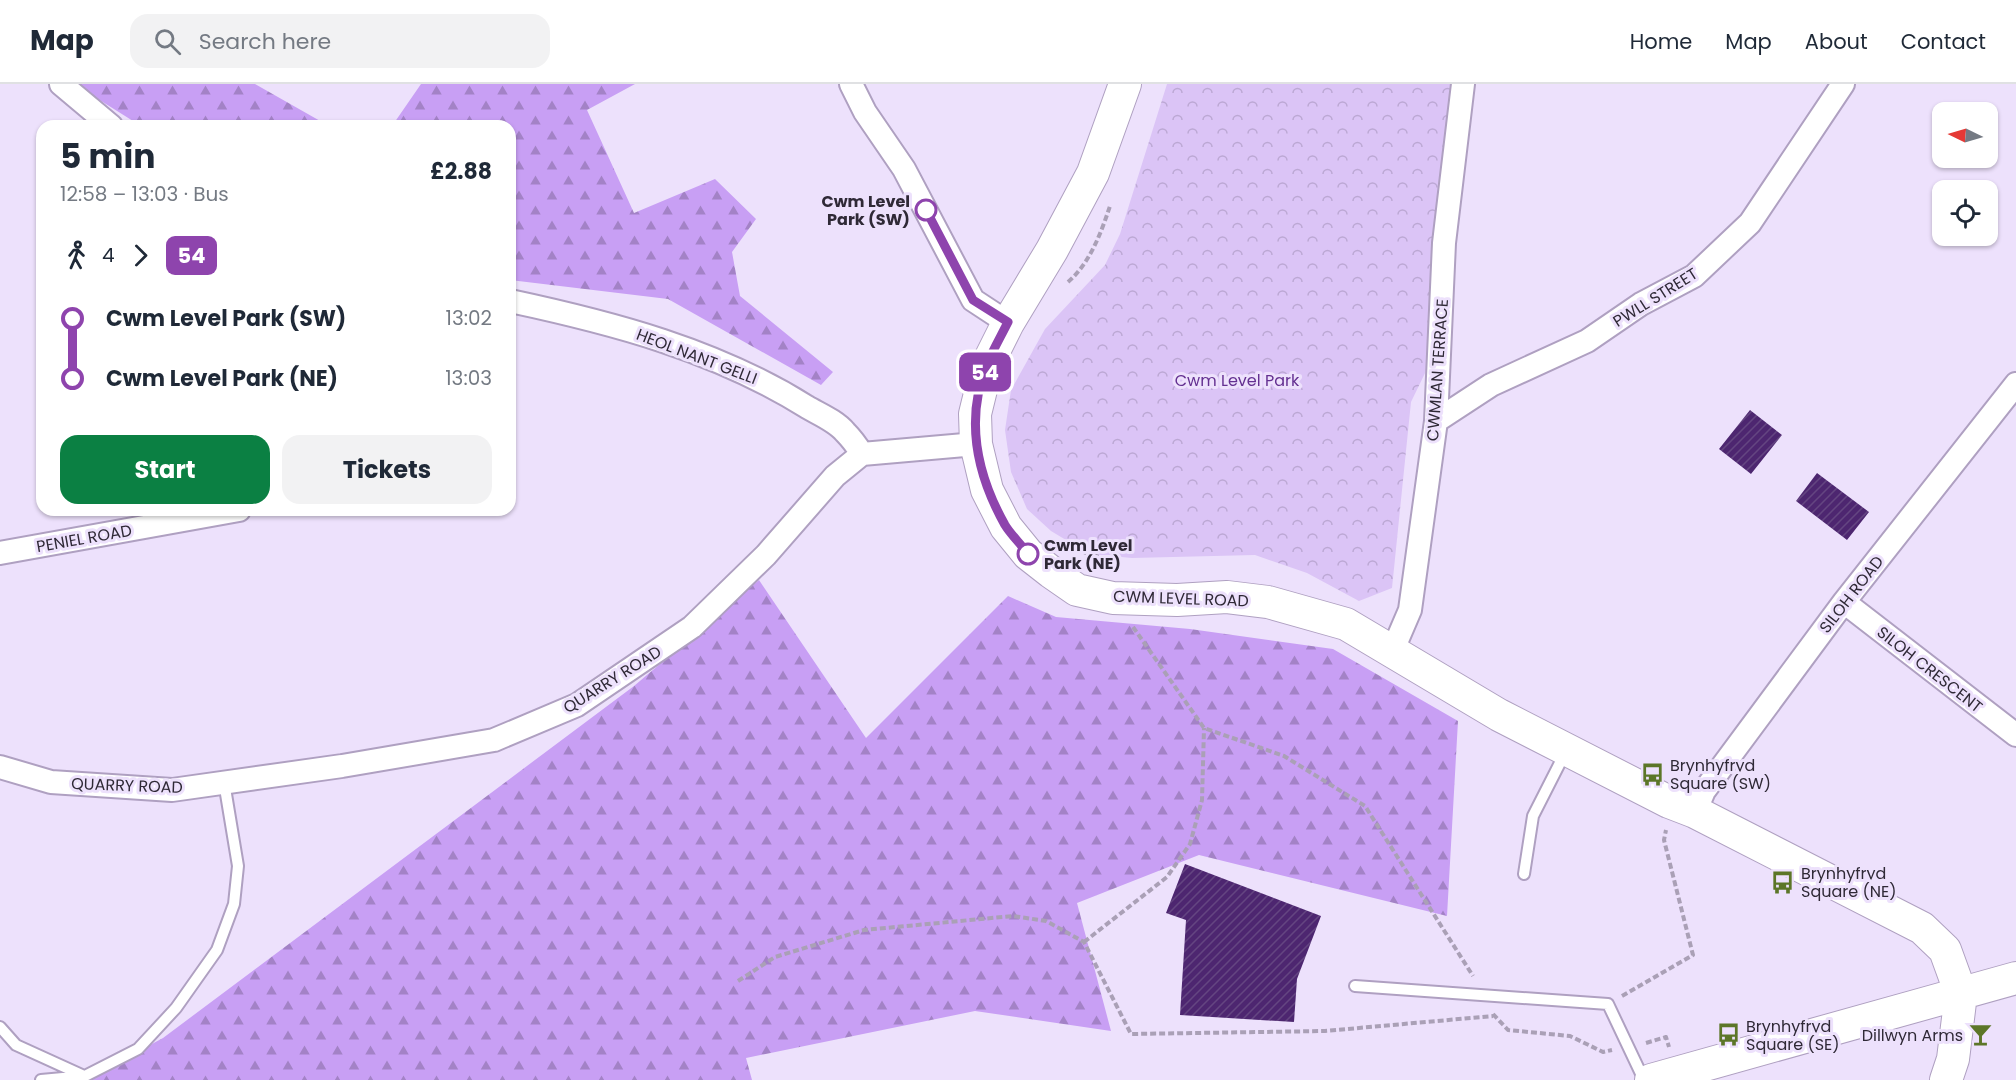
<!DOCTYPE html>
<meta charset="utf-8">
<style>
:root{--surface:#fff;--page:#f2f2f3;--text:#1f2937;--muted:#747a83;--line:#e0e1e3;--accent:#0b8043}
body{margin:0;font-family:Poppins,sans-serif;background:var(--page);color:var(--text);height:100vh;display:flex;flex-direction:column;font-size:22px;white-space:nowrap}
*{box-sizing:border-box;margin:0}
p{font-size:20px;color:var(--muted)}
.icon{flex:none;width:33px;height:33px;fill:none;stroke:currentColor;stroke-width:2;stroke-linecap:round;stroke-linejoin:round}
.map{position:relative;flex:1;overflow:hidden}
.sheet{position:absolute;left:36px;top:36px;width:480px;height:396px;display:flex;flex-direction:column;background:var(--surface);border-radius:18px;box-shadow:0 2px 4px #0004}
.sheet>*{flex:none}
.badge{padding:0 12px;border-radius:9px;font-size:21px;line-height:39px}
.needle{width:39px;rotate:275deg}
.controls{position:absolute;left:1932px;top:18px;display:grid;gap:12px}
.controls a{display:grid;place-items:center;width:66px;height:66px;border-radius:12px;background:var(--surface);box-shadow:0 2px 4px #0004;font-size:30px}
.map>.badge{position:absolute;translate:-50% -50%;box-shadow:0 0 0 3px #fff}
.legs{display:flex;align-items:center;gap:9px;height:66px;padding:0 24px;font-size:20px}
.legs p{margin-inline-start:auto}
.overview{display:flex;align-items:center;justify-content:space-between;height:102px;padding:0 24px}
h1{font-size:33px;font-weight:700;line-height:45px}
.cta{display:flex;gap:12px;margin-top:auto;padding:12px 24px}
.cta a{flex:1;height:69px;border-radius:18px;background:var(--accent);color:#fff;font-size:24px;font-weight:700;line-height:69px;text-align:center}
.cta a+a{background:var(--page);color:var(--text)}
ul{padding:0 24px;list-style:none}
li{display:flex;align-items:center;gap:21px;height:60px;font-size:22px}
li i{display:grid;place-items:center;width:9px;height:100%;margin:0 8px;background:currentColor}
li i::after{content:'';width:15px;height:15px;margin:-8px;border:4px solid;border-radius:50%;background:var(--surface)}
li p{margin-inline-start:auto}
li:first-child i{background:linear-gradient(#0000 50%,currentColor 0)}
li:last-child i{background:linear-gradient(currentColor 50%,#0000 0)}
header{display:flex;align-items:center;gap:36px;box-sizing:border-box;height:84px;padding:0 30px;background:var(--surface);border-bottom:2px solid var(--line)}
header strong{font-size:28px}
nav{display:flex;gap:33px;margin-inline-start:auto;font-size:21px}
.search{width:420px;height:54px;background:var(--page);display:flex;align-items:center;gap:15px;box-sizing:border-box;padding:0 21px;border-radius:18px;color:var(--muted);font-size:22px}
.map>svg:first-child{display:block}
.forest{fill:url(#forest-firs)}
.park{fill:url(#park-crowns)}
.building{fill:url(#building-hatch)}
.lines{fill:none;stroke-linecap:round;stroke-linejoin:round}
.lane-casing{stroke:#afa0c1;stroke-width:14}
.street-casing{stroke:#afa0c1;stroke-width:26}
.secondary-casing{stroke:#afa0c1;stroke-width:34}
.path{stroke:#aaa0b6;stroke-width:4;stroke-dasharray:6 3;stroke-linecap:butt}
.lane{stroke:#fff;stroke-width:10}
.street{stroke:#fff;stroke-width:22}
.secondary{stroke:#fff;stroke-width:32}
.line-1-casing{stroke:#fff;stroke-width:14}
.line-1{stroke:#8e44ad;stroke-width:9}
.stop-1-dot{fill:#fff;stroke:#8e44ad;stroke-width:3}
.labels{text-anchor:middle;stroke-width:6;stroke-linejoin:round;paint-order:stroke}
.stop-label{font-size:16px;font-weight:bold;fill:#2f2936;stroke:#ede1fc;text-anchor:end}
.street-label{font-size:16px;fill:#2f2936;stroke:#ede1fc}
.park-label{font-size:16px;fill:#643091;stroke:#ede1fc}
.poi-label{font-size:16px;fill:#2f2936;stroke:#ede1fc;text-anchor:start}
</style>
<header>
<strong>Map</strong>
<div class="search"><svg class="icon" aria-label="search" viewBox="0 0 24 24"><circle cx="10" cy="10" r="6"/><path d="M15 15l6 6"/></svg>Search here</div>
<nav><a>Home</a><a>Map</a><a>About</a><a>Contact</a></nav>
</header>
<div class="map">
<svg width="2016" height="996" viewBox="0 0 2016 996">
<defs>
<pattern id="forest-firs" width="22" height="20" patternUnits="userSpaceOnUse" patternTransform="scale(1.5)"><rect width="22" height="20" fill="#c89ff4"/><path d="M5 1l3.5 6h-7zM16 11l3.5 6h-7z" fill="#a382c6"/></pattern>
<pattern id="park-crowns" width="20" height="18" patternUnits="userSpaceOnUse" patternTransform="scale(1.5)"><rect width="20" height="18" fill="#dbc4f6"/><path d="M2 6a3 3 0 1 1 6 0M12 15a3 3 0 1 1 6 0" fill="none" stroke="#bca8d4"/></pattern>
<pattern id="building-hatch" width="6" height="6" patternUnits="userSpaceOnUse" patternTransform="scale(1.5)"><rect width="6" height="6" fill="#4d2670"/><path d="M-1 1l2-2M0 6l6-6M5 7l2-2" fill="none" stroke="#644581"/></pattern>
</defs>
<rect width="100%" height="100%" fill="#ede1fc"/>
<!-- forest -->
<path class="forest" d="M74,0h181l74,42h-188z
M421,0h214l-48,26 47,103 81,-34 41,40 -24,33 8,44 93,76 -12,13 -153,-86 -158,-19v-154h-118z
M759,496l107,158 142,-142 48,21 134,12 143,20 125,72 -11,195 -248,-61 -122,48 34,128 -136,-20 -229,47 6,22h-667l78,-42 471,-352z"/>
<!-- park -->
<path class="park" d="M1167,0h289l-14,117 -15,168 -16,33 -19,186 -33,13 -52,-28 -52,-18 -123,3 -32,-3 -24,-9 -25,-15 -24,-22 -16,-37 -6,-42 6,-40 34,-61 60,-64 15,-31z"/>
<!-- building -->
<path class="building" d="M1750,326l32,25 -31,39 -32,-25z
M1817,389l52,39 -22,28 -51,-39z
M1185,780l136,52 -24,63 -3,43 -114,-7 6,-95 -20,-7z"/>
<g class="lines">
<defs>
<path id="lane" d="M1524,790l9,-58 32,-63
M1355,902l253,18 36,76
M0,943l16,18 66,30
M41,996l44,-4 53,-27 38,-41 41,-58 17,-46 4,-38 -14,-84"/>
<path id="street" d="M61,0l50,42
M851,0l14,28 39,57 69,131 35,23
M510,217c103,22 206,49 297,106 12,7 29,14 38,25 6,6 12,14 17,22
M1436,337l55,-36 96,-44 54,-37 53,-28 56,-53 93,-139
M0,469l239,-43
M1844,518l172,133
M1392,568l18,-42 26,-189 8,-178 19,-159
M0,683l51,15 121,8 170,-24 152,-26 83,-35 115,-78 74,-72 69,-79 27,-22 114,-10
M1695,728l9,-21 140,-189 172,-218"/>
<path id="secondary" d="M1125,0l-32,89 -41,77 -44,73 -21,42 -12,49 1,30 11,46 19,37 22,27 23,18 26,18 36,8 64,2 50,-3 41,5 78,22 153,91 170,87 26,10 227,116 23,22 16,44 -8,65 -7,21
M1651,996l365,-102"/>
</defs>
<!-- lane casing -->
<use href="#lane" class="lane-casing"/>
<!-- street casing -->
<use href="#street" class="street-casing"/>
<!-- secondary casing -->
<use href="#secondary" class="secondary-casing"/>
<!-- path -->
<path class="path" d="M1068,198c22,-19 33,-49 42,-76
M1067,463l46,14v8
M1133,543l71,101 80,28 81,50 108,170
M1084,858l83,-65 23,-33 12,-44 2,-72
M738,897l37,-24 89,-27 149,-14 33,5 38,21 47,92 194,-3 168,-15
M1622,912l71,-41 -29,-115 2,-10
M1493,930l15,16 62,6 33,16 9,-2
M1646,959l20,-6 3,10"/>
<!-- lane -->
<use href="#lane" class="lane"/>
<!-- street -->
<use href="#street" class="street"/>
<!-- secondary -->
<use href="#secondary" class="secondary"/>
</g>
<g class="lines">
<defs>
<path id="line-1" d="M926,126l47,90 35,22c-7,14 -15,28 -21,42 -22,55 -10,111 18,161 6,10 16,19 23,29"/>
</defs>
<!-- line-1 casing -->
<use href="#line-1" class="line-1-casing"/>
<!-- line-1 -->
<use href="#line-1" class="line-1"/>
</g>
<!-- icons -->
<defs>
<symbol id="bus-bare" viewBox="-9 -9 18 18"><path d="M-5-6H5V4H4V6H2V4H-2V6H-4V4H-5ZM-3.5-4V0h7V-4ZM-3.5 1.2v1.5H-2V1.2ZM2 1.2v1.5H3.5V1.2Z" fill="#5c7628" stroke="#ede1fc" stroke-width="2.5" paint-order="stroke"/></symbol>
<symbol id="bar-bare" viewBox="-9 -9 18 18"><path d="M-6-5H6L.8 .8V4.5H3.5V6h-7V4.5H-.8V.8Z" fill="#5c7628" stroke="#ede1fc" stroke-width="2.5" paint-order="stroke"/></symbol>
</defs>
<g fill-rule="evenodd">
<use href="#bus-bare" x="1636" y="674" width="33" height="33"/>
<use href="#bus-bare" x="1766" y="782" width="33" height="33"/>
<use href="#bus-bare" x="1712" y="934" width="33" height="33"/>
<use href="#bar-bare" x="1964" y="934" width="33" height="33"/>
</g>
<!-- markers -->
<g class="stop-1-dot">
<circle cx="926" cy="126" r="10"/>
<circle cx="1028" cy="470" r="10"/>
</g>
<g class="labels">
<!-- stop labels -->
<g class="stop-label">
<text x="910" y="123">Cwm Level<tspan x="910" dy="18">Park (SW)</tspan></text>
<text x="1044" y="467" text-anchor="start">Cwm Level<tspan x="1044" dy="18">Park (NE)</tspan></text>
</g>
<!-- street labels -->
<g class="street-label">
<text transform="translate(1655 213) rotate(-32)" y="6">PWLL STREET</text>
<text transform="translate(697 272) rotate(21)" y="6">HEOL NANT GELLI</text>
<text transform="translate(1437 286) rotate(-86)" y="6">CWMLAN TERRACE</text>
<text transform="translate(84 454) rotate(-10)" y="6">PENIEL ROAD</text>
<text transform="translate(1851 510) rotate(-52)" y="6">SILOH ROAD</text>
<text transform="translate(1181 514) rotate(2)" y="6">CWM LEVEL ROAD</text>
<text transform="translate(1930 585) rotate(38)" y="6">SILOH CRESCENT</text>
<text transform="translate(612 595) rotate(-32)" y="6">QUARRY ROAD</text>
<text transform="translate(127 701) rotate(2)" y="6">QUARRY ROAD</text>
</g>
<!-- park labels -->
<g class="park-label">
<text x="1237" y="302">Cwm Level Park</text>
</g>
<!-- poi labels -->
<g class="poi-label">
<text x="1670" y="687">Brynhyfryd<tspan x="1670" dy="18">Square (SW)</tspan></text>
<text x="1801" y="795">Brynhyfryd<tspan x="1801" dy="18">Square (NE)</tspan></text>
<text x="1746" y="948">Brynhyfryd<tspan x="1746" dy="18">Square (SE)</tspan></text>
<text x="1963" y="957" text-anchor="end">Dillwyn Arms</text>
</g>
</g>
</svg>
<div class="controls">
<a><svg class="needle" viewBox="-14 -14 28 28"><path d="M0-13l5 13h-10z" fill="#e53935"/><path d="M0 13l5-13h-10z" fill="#747a83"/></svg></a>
<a><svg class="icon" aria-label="locate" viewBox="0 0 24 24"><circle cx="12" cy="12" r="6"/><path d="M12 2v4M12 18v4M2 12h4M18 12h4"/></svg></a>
</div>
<b class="badge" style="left:985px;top:288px;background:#8e44ad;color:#fff">54</b>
<section class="sheet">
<div class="overview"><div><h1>5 min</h1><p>12:58 – 13:03 · Bus</p></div><b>£2.88</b></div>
<div class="legs"><svg class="icon" aria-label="walk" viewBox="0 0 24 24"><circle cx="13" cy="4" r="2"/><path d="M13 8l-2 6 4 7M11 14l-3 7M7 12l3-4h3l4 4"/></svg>4<svg class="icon" aria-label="forward" viewBox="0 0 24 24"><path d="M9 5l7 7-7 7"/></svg><b class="badge" style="background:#8e44ad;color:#fff">54</b></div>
<ul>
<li><i style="color:#8e44ad"></i><b>Cwm Level Park (SW)</b><p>13:02</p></li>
<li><i style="color:#8e44ad"></i><b>Cwm Level Park (NE)</b><p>13:03</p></li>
</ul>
<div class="cta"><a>Start</a><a>Tickets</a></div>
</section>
</div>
